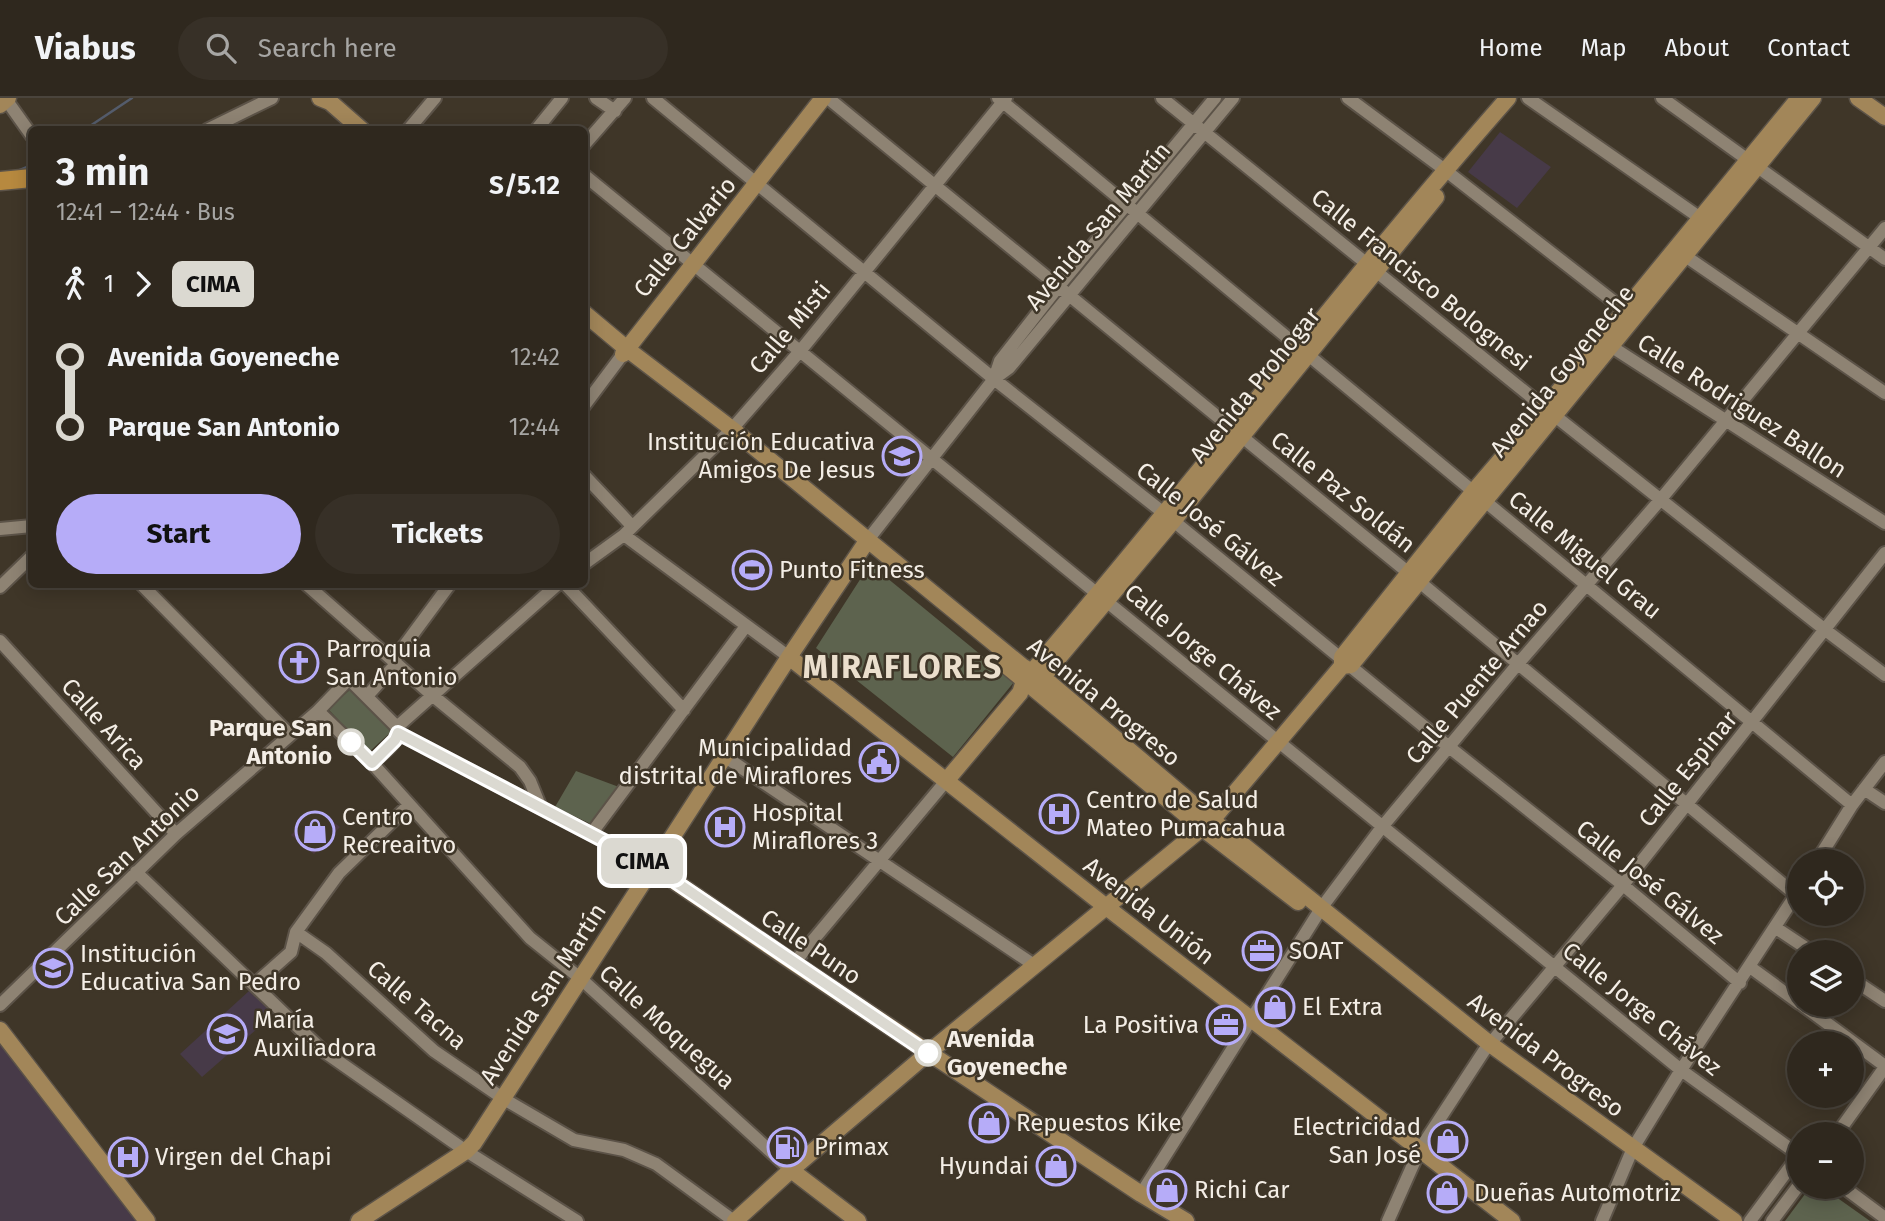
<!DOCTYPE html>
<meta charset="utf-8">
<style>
:root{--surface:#2f281e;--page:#373027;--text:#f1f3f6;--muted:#a7a6a4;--line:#4a443c;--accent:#b6acf8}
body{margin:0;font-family:"Fira Sans",sans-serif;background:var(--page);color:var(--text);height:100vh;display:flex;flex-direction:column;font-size:26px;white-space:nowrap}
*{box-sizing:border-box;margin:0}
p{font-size:23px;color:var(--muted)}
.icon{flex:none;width:38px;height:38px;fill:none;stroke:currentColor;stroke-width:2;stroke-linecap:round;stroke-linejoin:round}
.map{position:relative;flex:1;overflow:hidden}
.panel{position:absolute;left:28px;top:28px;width:560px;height:462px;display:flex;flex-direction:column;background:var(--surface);border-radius:10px;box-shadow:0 4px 18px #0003,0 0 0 2px var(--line)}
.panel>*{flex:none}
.badge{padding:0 14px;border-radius:10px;font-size:24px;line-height:46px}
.controls{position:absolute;left:1787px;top:751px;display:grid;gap:14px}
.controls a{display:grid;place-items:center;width:77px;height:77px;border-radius:50%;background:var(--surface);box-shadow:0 4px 18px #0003,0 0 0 2px var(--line);font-size:35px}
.map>.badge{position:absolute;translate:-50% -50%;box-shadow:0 0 0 4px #fff}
.legs{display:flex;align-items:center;gap:10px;height:77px;padding:0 28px;font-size:23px}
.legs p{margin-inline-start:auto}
.head{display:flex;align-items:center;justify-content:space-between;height:119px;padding:0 28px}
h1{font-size:38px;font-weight:700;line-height:52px}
.button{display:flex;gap:14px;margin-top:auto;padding:14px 28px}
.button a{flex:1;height:80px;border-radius:42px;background:var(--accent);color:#111;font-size:28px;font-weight:700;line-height:80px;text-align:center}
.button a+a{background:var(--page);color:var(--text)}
ul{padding:0 28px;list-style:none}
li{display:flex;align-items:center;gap:24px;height:70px;font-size:26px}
li i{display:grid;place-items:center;width:10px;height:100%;margin:0 9px;background:currentColor}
li i::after{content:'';width:18px;height:18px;margin:-9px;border:5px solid;border-radius:50%;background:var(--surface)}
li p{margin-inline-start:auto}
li:first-child i{background:linear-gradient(#0000 50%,currentColor 0)}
li:last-child i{background:linear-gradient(currentColor 50%,#0000 0)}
header{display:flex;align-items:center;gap:42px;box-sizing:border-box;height:98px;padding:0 35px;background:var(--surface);border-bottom:2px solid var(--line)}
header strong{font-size:33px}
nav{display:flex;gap:38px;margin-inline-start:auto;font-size:24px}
.search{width:490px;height:63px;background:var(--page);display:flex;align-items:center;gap:18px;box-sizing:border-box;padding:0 24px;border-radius:38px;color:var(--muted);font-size:26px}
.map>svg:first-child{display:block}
.commercial{fill:#4c383f}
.education{fill:#473a48}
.green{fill:#5d634e}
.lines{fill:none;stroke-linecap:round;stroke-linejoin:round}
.stream{stroke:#545c6c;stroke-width:2.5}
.street-casing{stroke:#5c5348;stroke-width:16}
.secondary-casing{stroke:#5c5348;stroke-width:19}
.primary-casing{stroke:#5c5348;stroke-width:21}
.street{stroke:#8e8373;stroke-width:12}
.secondary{stroke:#a28659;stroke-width:16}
.primary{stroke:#b7893f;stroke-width:18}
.line-1-casing{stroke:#fff;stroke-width:16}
.line-1{stroke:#dbd9d1;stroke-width:10}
.stop-1-dot{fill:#fff;stroke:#dbd9d1;stroke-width:3.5}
.labels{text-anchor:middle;stroke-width:5;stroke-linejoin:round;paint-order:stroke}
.street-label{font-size:24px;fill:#f4eee6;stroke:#3f3628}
.poi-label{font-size:24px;fill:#f4eee6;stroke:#3f3628;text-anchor:start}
.stop-label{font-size:24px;font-weight:bold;fill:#f4eee6;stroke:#3f3628;text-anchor:end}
.district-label{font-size:32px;font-weight:bold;letter-spacing:2px;fill:#ebdfcd;stroke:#3f3628}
</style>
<header>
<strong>Viabus</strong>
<div class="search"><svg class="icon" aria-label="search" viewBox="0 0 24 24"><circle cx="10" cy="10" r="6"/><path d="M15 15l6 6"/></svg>Search here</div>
<nav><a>Home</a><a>Map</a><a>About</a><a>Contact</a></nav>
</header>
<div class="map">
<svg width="1885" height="1123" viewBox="0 0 1885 1123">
<rect width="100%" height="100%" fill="#3f3628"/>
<!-- commercial -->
<path class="commercial" d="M317,712l23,17 -26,27 -23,-19z"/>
<!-- education -->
<path class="education" d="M1500,34l51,35 -34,41 -49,-36z
M249,893l25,23 -72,63 -22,-23z
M0,940l139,183h-139z"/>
<!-- green -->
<path class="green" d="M870,466l144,118 -61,75 -137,-109z
M352,590l41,42 -24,22 -41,-43z
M576,673l43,16 -26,38 -38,-18z
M1811,1088l11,1 48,34h-85z"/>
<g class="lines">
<!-- stream -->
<path class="stream" d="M84,32l48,-32
M15,74l17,-7"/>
<defs>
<path id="street" d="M5,0l27,38
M596,0l19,13
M653,0l341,281 171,135 284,233 174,138 117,98
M828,0l582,476 386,321
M998,0l854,707
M1162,0l383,310 279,221 61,46
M1348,0l97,72 186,145
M1528,0l178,124
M1662,0l223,161
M207,32l65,-32
M408,32l27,-32
M536,32l26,-32
M584,47l41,-47
M584,77l1097,895 118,85
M1678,153l207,142
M1612,249l273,176
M994,281l6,-18 58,-74 157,-189
M584,308l39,-52
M584,377l48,51
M0,431l32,-3
M624,437l165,122
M867,443l127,-162 15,-11 224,-270
M584,466l40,-29 108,-106 69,-79 205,-252
M141,486l149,151
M306,486l126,111 88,72 10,14 11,27
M565,486l119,126
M0,489l32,-31
M0,543l176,193
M393,563l57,-77
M367,598l29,-32
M318,613l54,52 158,175 50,40 211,192
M397,629l161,-143
M398,635l254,133
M724,658l310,209
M1864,691l21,14
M591,736l155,-208
M1817,763l35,-56 33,-43
M136,774l186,178 144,101 111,70
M1776,830l36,24
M296,834l30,21 108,98 70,48 70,41 50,10 32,14 78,57
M794,865l152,-182
M1750,869l49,36
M1852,881l33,22
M255,886l36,-32 5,-20 43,-59 70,-68
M1801,906l84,62
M0,907l176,-171 142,-123 28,-29 5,-1 46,46c4,15 -15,26 -25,36
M1837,1036l48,-67
M1842,1088l43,32
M1141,1096l181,-287 60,-80 135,-162 144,-166 224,-271
M1388,1123l32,-72 64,-98 139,-166 262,-332
M1602,1123l31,-73 48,-78 118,-180
M1750,1123l49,-66
M1772,1123l27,-36"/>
<path id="secondary" d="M320,0l10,4 32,28
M1858,0l27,19
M0,7l8,-7
M584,215l43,36 105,80 290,237 29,18 161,136 278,224 244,177
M623,256l200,-256
M789,559l316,249 407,315
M1003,565l199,165 96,74
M1342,568v-9l132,-166 71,-83 254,-310
M1035,588l138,-165 263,-324
M946,683l74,-88 4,-12c165,-191 317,-393 484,-583
M652,768l142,97 347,231 45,27
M0,932l147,191
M791,1072l67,51
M359,1123l107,-70 8,-8 315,-486 78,-116
M735,1123l56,-51 137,-117 284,-233 130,-154 9,-1 462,-567"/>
<path id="primary" d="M0,83l32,-3"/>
</defs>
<!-- street casing -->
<use href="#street" class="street-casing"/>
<!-- secondary casing -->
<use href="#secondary" class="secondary-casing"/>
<!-- primary casing -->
<use href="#primary" class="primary-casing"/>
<!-- street -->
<use href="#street" class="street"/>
<!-- secondary -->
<use href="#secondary" class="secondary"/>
<!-- primary -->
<use href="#primary" class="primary"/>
</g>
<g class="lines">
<defs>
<path id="line-1" d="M351,644l21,21 23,-23 3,-7 254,133 276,187"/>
</defs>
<!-- line-1 casing -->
<use href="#line-1" class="line-1-casing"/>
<!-- line-1 -->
<use href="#line-1" class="line-1"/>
</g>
<!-- icons -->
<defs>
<symbol id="school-ring" viewBox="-11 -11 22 22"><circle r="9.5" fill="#3f3628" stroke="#b6acf8" stroke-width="1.5"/><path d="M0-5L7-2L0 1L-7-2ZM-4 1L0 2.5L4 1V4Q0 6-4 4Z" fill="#b6acf8"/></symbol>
<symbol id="stadium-ring" viewBox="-11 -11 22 22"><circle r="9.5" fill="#3f3628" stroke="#b6acf8" stroke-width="1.5"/><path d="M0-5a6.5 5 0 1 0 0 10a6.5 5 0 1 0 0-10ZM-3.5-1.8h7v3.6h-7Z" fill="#b6acf8"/></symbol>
<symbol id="church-ring" viewBox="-11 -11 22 22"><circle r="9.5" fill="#3f3628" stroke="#b6acf8" stroke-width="1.5"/><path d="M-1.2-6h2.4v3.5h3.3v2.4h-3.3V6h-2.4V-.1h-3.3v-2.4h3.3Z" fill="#b6acf8"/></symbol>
<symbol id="civic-ring" viewBox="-11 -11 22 22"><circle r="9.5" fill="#3f3628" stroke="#b6acf8" stroke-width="1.5"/><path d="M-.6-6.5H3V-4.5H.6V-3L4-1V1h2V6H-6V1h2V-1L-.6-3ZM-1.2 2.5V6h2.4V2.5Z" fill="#b6acf8"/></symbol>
<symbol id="hospital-ring" viewBox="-11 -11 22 22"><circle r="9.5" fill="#3f3628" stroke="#b6acf8" stroke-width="1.5"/><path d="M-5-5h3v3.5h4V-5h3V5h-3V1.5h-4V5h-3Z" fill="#b6acf8"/></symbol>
<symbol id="shop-ring" viewBox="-11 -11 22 22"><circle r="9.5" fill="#3f3628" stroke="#b6acf8" stroke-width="1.5"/><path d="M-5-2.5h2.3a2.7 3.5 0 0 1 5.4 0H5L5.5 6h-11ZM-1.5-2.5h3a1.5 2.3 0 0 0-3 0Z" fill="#b6acf8"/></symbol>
<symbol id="office-ring" viewBox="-11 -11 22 22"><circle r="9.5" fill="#3f3628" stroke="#b6acf8" stroke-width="1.5"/><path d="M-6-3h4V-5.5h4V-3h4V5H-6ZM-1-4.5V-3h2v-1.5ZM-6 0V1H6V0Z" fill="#b6acf8"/></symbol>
<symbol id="university-ring" viewBox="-11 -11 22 22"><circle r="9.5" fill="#3f3628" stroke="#b6acf8" stroke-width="1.5"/><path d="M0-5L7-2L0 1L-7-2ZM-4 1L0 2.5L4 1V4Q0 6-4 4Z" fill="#b6acf8"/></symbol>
<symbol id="fuel-ring" viewBox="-11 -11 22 22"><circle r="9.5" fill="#3f3628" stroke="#b6acf8" stroke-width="1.5"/><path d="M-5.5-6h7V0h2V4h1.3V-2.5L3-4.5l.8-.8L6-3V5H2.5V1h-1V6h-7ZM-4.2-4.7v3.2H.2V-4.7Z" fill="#b6acf8"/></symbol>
</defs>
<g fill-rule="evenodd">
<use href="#school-ring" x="880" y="336" width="44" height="44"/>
<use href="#stadium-ring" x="730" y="450" width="44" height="44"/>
<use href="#church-ring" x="277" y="543" width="44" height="44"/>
<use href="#civic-ring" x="857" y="642" width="44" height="44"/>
<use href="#hospital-ring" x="1037" y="694" width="44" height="44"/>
<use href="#hospital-ring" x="703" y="707" width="44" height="44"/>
<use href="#shop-ring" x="293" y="711" width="44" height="44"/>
<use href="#office-ring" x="1240" y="831" width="44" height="44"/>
<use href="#school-ring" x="31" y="848" width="44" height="44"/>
<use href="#shop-ring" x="1253" y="887" width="44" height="44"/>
<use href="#office-ring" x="1204" y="905" width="44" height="44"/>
<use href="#university-ring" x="205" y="914" width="44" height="44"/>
<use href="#shop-ring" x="967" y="1003" width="44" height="44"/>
<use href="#shop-ring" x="1426" y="1021" width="44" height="44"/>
<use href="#fuel-ring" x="765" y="1027" width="44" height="44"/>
<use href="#hospital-ring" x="106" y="1037" width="44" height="44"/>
<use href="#shop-ring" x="1034" y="1046" width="44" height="44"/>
<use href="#shop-ring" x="1145" y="1070" width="44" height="44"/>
<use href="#shop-ring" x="1425" y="1073" width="44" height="44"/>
</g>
<!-- markers -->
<g class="stop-1-dot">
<circle cx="351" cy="644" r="12"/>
<circle cx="928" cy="955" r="12"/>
</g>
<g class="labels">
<!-- street labels -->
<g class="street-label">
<text transform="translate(1098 128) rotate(-50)" y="8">Avenida San Martín</text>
<text transform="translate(685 139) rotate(-51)" y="8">Calle Calvario</text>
<text transform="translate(1421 182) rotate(39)" y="8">Calle Francisco Bolognesi</text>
<text transform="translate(790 230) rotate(-50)" y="8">Calle Misti</text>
<text transform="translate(1562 273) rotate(-51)" y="8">Avenida Goyeneche</text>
<text transform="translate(1255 287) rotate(-51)" y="8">Avenida Prohogar</text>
<text transform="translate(1742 308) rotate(33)" y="8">Calle Rodriguez Ballon</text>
<text transform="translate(1343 394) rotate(39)" y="8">Calle Paz Soldán</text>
<text transform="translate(1210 426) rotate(39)" y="8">Calle José Gálvez</text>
<text transform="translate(1585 457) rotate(39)" y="8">Calle Miguel Grau</text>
<text transform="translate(1203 554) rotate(40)" y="8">Calle Jorge Chávez</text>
<text transform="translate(1477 584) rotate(-50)" y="8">Calle Puente Arnao</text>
<text transform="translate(1104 604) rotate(39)" y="8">Avenida Progreso</text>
<text transform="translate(104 626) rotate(48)" y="8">Calle Arica</text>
<text transform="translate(1688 671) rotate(-51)" y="8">Calle Espinar</text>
<text transform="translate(127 757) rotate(-44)" y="8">Calle San Antonio</text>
<text transform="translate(1650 784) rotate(39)" y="8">Calle José Gálvez</text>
<text transform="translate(1149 813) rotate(38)" y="8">Avenida Unión</text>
<text transform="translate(811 849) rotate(34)" y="8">Calle Puno</text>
<text transform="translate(543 896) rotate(-57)" y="8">Avenida San Martín</text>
<text transform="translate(417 907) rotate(41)" y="8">Calle Tacna</text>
<text transform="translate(1642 911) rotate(39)" y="8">Calle Jorge Chávez</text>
<text transform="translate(667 929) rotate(42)" y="8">Calle Moquegua</text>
<text transform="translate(1546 957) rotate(37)" y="8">Avenida Progreso</text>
</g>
<!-- poi labels -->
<g class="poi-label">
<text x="875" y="352" text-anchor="end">Institución Educativa<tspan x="875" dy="28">Amigos De Jesus</tspan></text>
<text x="779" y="480">Punto Fitness</text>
<text x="326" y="559">Parroquia<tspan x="326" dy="28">San Antonio</tspan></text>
<text x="852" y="658" text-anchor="end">Municipalidad<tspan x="852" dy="28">distrital de Miraflores</tspan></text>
<text x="1086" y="710">Centro de Salud<tspan x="1086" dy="28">Mateo Pumacahua</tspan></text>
<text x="752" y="723">Hospital<tspan x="752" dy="28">Miraflores 3</tspan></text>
<text x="342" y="727">Centro<tspan x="342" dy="28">Recreaitvo</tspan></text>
<text x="1289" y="861">SOAT</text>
<text x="80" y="864">Institución<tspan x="80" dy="28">Educativa San Pedro</tspan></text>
<text x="1302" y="917">El Extra</text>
<text x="254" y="930">María<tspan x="254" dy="28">Auxiliadora</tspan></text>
<text x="1199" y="935" text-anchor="end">La Positiva</text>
<text x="1016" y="1033">Repuestos Kike</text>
<text x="1421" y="1037" text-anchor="end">Electricidad<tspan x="1421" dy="28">San José</tspan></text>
<text x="814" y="1057">Primax</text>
<text x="155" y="1067">Virgen del Chapi</text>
<text x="1029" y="1076" text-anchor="end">Hyundai</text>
<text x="1194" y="1100">Richi Car</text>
<text x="1474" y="1103">Dueñas Automotriz</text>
</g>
<!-- stop labels -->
<g class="stop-label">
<text x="332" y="638">Parque San<tspan x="332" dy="28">Antonio</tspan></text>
<text x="947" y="949" text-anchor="start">Avenida<tspan x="947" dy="28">Goyeneche</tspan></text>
</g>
<!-- district labels -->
<g class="district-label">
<text x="903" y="580">MIRAFLORES</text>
</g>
</g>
</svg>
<div class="controls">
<a><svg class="icon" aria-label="locate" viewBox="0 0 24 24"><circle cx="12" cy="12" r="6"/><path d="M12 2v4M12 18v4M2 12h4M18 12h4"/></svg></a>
<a><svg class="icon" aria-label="layers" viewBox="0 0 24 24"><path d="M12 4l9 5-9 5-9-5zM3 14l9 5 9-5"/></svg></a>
<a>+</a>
<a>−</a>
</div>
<b class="badge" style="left:642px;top:763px;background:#dbd9d1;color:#111">CIMA</b>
<section class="panel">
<div class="head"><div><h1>3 min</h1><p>12:41 – 12:44 · Bus</p></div><b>S/5.12</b></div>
<div class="legs"><svg class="icon" aria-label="walk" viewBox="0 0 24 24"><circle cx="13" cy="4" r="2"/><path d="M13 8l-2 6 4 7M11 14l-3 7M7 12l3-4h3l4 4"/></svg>1<svg class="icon" aria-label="forward" viewBox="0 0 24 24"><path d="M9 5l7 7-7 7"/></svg><b class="badge" style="background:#dbd9d1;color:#111">CIMA</b></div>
<ul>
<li><i style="color:#dbd9d1"></i><b>Avenida Goyeneche</b><p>12:42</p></li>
<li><i style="color:#dbd9d1"></i><b>Parque San Antonio</b><p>12:44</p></li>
</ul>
<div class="button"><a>Start</a><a>Tickets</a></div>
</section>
</div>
